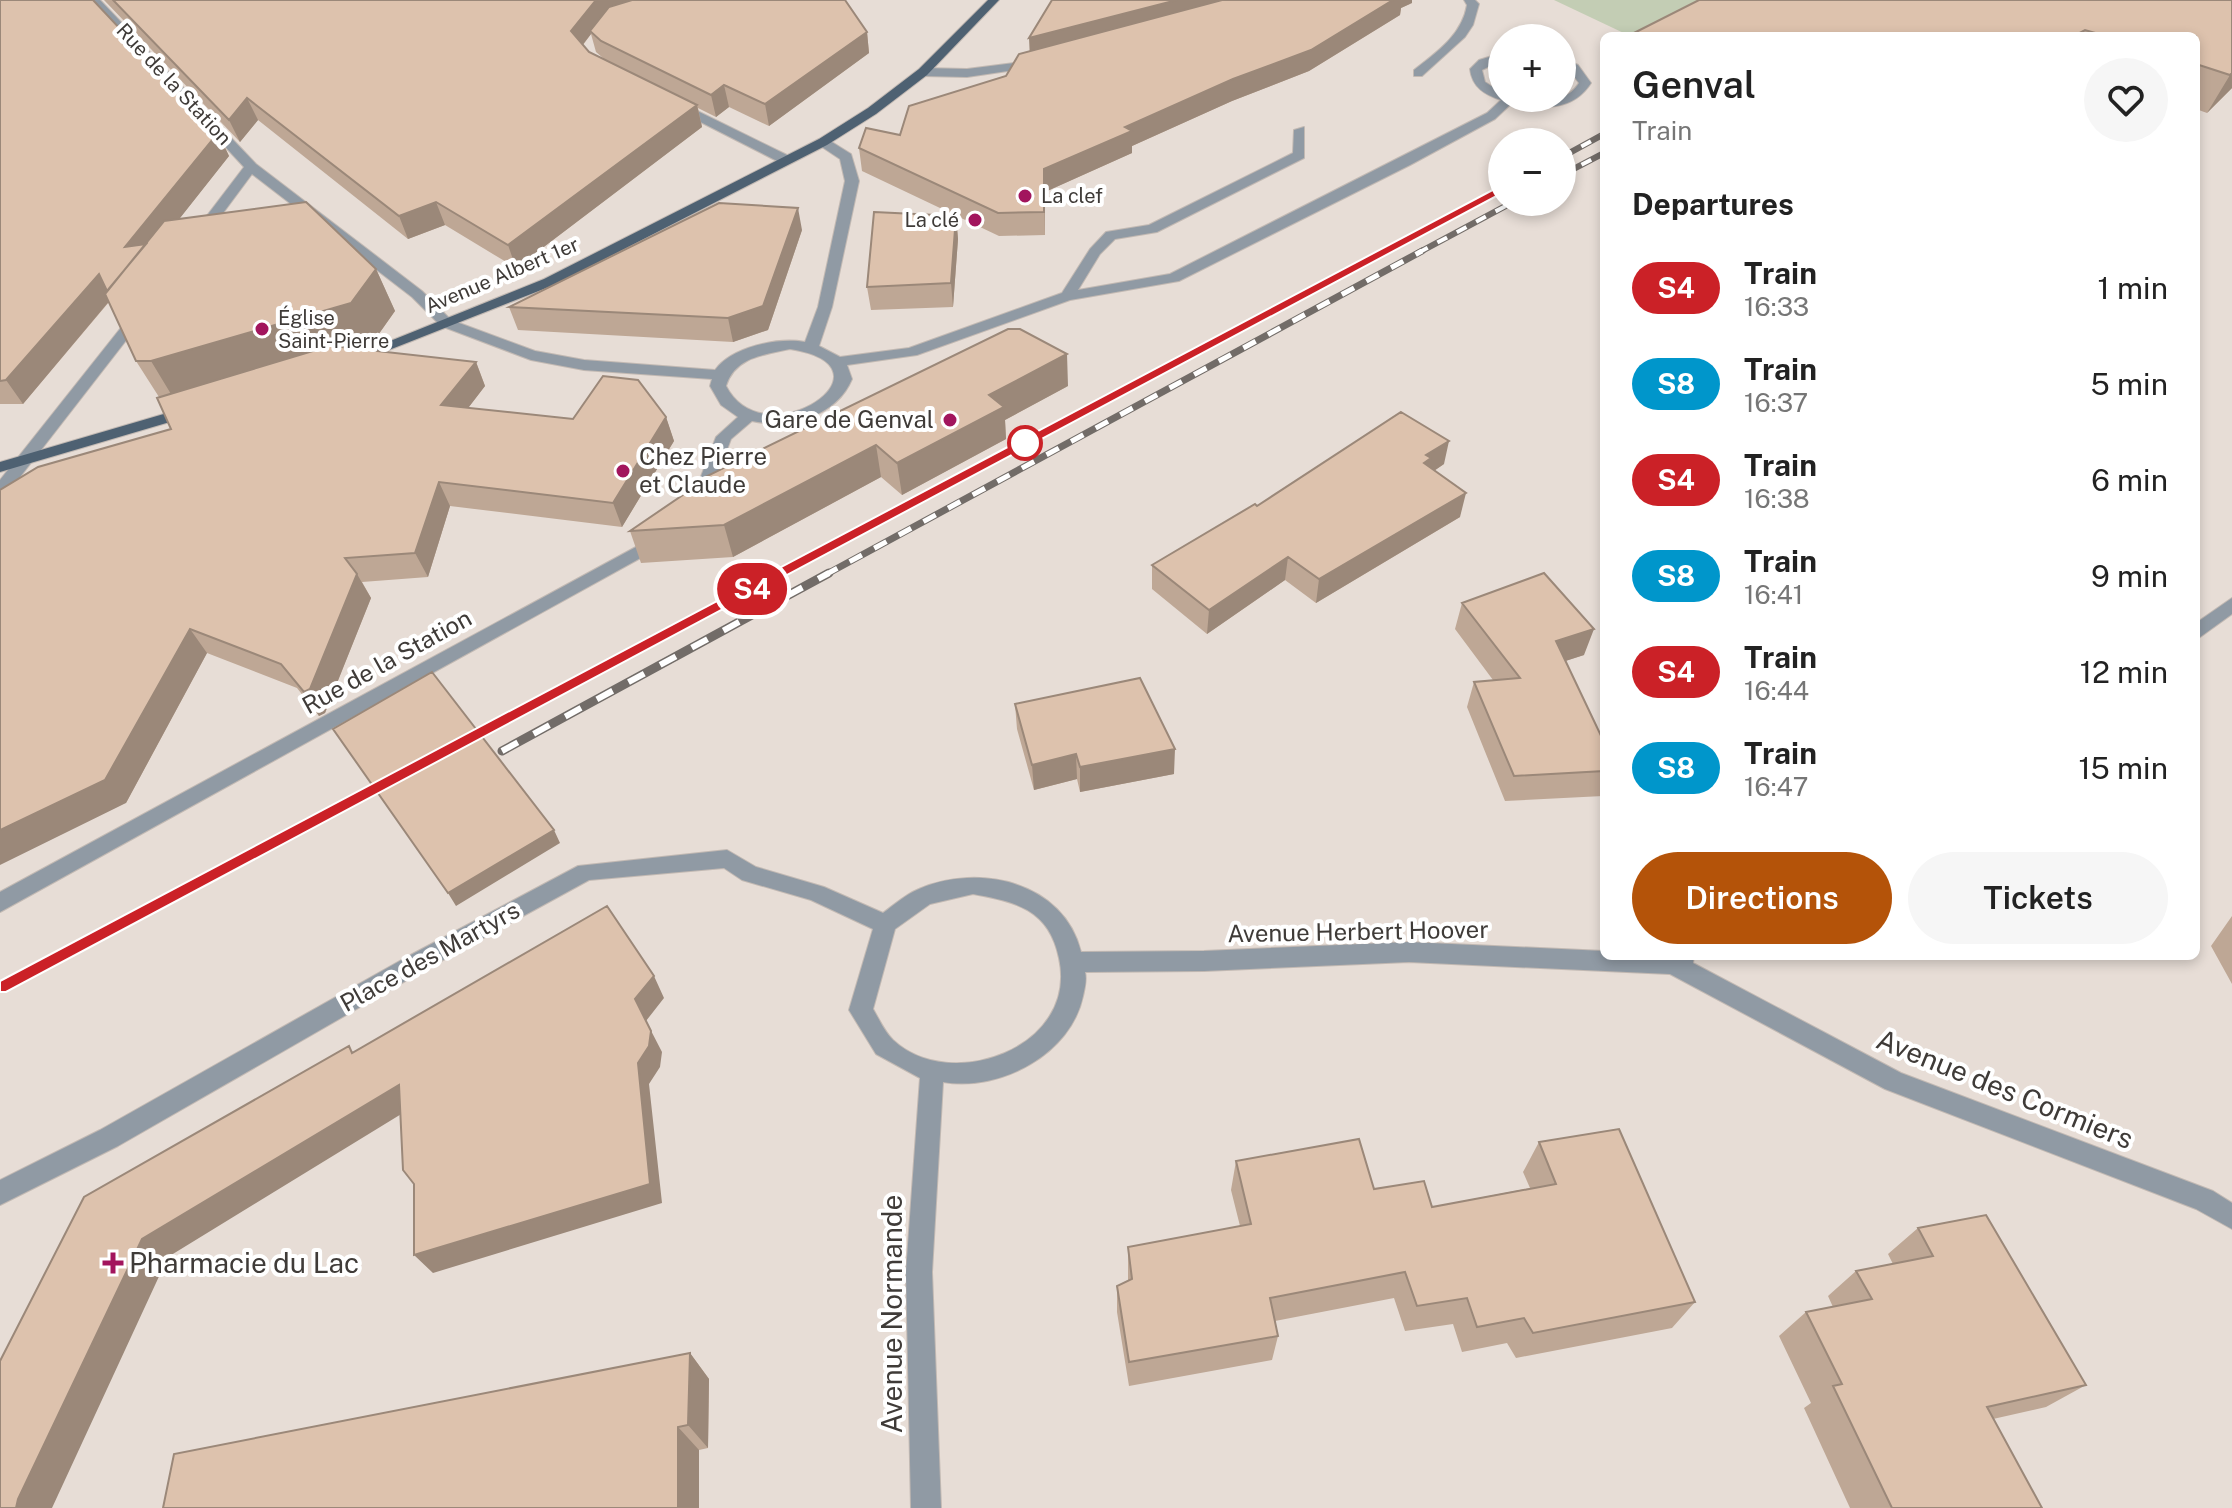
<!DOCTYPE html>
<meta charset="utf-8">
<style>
:root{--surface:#fff;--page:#f6f6f6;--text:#222;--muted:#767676;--accent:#b45309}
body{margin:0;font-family:"Public Sans",sans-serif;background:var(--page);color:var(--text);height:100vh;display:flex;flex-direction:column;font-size:30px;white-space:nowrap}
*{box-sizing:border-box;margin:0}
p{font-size:26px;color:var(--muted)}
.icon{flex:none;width:44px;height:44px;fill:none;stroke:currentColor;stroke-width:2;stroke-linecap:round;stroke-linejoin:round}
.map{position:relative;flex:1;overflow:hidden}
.sheet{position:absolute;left:1600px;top:32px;width:600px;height:928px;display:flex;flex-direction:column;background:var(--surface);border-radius:12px;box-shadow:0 4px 12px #0003}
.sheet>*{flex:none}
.badge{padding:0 16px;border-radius:26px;font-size:28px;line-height:52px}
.fabs{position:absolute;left:1488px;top:24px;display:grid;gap:16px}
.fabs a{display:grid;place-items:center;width:88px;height:88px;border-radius:50%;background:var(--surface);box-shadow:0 4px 12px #0003;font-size:40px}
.map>.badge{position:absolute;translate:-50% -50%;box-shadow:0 0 0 4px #fff}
h2{padding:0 32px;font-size:30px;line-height:72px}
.round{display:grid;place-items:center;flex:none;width:84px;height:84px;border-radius:42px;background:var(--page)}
.summary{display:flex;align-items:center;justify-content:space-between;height:136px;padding:0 32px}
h1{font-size:38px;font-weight:600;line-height:60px}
.action{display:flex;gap:16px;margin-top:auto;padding:16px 32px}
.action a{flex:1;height:92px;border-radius:48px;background:var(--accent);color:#fff;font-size:32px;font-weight:600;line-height:92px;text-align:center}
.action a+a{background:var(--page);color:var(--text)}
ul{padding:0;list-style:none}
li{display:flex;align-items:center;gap:24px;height:96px;padding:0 32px}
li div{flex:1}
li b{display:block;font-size:30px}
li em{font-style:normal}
li .badge{min-width:88px;font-weight:700;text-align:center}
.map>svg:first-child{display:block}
.green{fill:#c3cdb4}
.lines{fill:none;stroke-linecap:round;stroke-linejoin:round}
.minor-casing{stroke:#c2b9b3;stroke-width:2}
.major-casing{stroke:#c2b9b3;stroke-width:2}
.minor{fill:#909aa4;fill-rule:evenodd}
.major{fill:#4e6172;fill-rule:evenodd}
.rail-far2-casing{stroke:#726c68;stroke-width:6}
.rail-far1-casing{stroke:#726c68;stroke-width:7}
.rail-casing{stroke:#726c68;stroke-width:9}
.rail-far2{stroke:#fff;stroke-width:4;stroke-dasharray:11;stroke-linecap:butt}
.rail-far1{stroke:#fff;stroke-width:5;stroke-dasharray:14;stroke-linecap:butt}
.rail{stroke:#fff;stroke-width:6;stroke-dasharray:18;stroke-linecap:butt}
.wall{fill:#bea795;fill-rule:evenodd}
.shaded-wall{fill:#9b8879}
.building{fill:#ddc2ad;stroke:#9b8879;stroke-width:2}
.line{fill:#cb2127;stroke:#fff;stroke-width:2}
.poi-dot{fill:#a2155d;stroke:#fff;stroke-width:3}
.stop-dot{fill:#fff;stroke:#cb2127;stroke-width:4}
.labels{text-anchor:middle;stroke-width:8;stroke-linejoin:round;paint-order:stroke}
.far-street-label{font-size:20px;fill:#3f3b38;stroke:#fff}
.far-poi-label{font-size:20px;fill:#3f3b38;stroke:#fff;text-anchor:start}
.poi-label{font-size:24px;fill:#3f3b38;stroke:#fff;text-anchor:end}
.street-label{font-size:24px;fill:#3f3b38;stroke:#fff}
.near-street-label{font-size:28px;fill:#3f3b38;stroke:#fff}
.near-poi-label{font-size:28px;fill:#3f3b38;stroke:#fff;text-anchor:start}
</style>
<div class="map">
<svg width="2232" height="1508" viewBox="0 0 2232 1508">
<rect width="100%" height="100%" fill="#e7ddd6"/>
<!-- green -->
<path class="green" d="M1554,0h201l-67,36h-58z"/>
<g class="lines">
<defs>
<path id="minor" d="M89,0h11l156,164 166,127 29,29 84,31 49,9 131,10c17,-23 63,-33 90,-28l13,-35 27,-126 -5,-22 -21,-14v-6h8l24,15 8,27 -27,126 -13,39 21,11 69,-9 153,-55 28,-44 16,-17 43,-7 144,-72 1,-23 10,-3v31l-147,74 -42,7 -15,15 -22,36 92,-16 317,-161 14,-13c-16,-5 -29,-13 -31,-31l9,-9 23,-7v7l-20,10 3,12 17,11v5c26,0 61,11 77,-15l-9,-12 -8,-4v-9l16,7 13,18c-18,28 -49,27 -79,20l-17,16 -85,46 -231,116 -109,19 -153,55 -70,10 5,14c-16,38 -63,50 -100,42l-21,18 -23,61 -8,6 -8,-6 24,-63 22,-20 -17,-12 -11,-19 2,-7 -128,-9 -53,-10 -90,-34 -29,-29 -160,-123 -49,66h-10v-6l51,-67zM790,349c114,18 -25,112 -64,37 9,-29 37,-31 64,-37z
M1464,0h11l4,4 -6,21 -8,12 -43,39h-8v-6c23,-18 48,-35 53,-65z
M1037,60l4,2v4l-74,11 -44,-1 -6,-4 6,-4 44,1z
M677,101l116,57 1,3 -11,3 -110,-56v-6z
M140,309l7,4 -2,3 -139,179 -6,1v-16l135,-170z
M658,535l9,6 -3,4 -664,367v-20z
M2232,598v16l-36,26v-17z
M727,850l29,17 68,20 59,26c11,-8 23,-19 36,-24 60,-26 145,-7 162,63l123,-1 205,-9 195,9v5h90l-1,7 208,110 312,118 19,12v26l-36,-20 -311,-120 -215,-115 -261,-12 -205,9 -119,1c2,8 0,15 -2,24 -12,58 -83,96 -140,86l-11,190 9,236h-30l-5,-236 14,-194 -44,-24 -27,-44 24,-81 -62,-29 -69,-20 -18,-12 -135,12 -168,92 -303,174 -118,59v-25l100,-50 305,-172 173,-92zM973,894c43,8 76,15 86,64 20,90 -109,136 -166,82 -9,-9 -14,-21 -20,-31l22,-80 35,-25z"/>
<path id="major" d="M988,0h11l-72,75 -51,39 -49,31 -273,140 -198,78 -5,2 -8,-5 201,-81 275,-140 49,-31 51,-39z
M191,406l6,2v6l-197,58v-10z"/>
</defs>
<!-- minor casing -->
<use href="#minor" class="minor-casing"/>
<!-- major casing -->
<use href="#major" class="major-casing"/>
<!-- minor -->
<use href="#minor" class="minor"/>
<!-- major -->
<use href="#major" class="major"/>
<defs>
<path id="rail-far2" d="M1562,157l42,-23
M1562,175l42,-22
M1381,253l121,-64
M1418,253l95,-51"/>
<path id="rail-far1" d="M777,575l608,-324
M825,575l597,-324"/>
<path id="rail" d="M487,730l294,-157
M502,751l327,-178"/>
</defs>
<!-- rail-far2 casing -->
<use href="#rail-far2" class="rail-far2-casing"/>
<!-- rail-far1 casing -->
<use href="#rail-far1" class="rail-far1-casing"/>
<!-- rail casing -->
<use href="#rail" class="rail-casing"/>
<!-- rail-far2 -->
<use href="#rail-far2" class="rail-far2"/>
<!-- rail-far1 -->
<use href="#rail-far1" class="rail-far1"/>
<!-- rail -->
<use href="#rail" class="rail"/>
</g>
<!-- wall -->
<path class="wall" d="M0,0l218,133 11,23 -50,63 197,50 19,42 -24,34 -12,4 117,13 9,24 -17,22 105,11 93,-2 8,24 -52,86 -172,-21 -22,71 -66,5 9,16 -46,115 -6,3 -22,-28 -90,-35 -81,150 45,-374 -12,-32 -23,-36 -27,-59 -86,102h-23z
M104,0h741l22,32 2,21 -100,73 -40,-19 -13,10 -18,-9 4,19 -186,141 -71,-43 -37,14 -150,-119 -18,22zM591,34l5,18 7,6 -14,-6 -6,-7z
M2232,0v88l-25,25 -11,-4v-73h-568z
M1412,3l-11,5 -1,7 -91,56 -77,30 -100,45v7l-87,39v43l-46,1 -137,-65 -3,-23 41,-13z
M956,216l2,23 -5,68 -82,3 -4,-23z
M802,230l-34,100 -35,12 -215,-12 -9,-23z
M1068,386l-63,34 1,19 -104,56 -21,-18 -148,80 -92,6 -11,-32 63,-43z
M1444,464l-9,6 25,47 -144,86 -31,-23 -78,54 -55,-45v-24l105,-59z
M1462,603l122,52 -19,6 39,81 -1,54 -98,5 -38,-94 7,-25 19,-2 -38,-51z
M1015,704l159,70 -94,18 -3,-13 -43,11 -17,-61z
M2232,916v68l-21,-38z
M1539,1142l156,160 -23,26 -156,30 -9,-15 -45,9 -9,-28 -48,7 -11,-33 -119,23 3,15 -6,24 -143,26 -12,-74v-26l11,-6v-33l112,-21 -9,-36 5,-29 138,28 58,18 98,-19 -7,-16z
M1918,1228l168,157 -40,22 -53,12 49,89h-192l-46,-100 7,-5 -32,-67 27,-24 27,-5 -5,-11 28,-25 37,-7 -5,-10z
M690,1353l19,26 -1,69 -9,2v58h-536z"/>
<!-- shaded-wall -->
<path class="shaded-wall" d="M596,0h74l-80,31 1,3 -14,18 -6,-21z
M1177,0h79l-226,59 -1,-21z
M1393,0h19v3l-11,5 -1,7 -91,56 -77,30 -100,45v7l-87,39v43l-1,-66 81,-42z
M867,32l2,21 -100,73 -4,-22z
M2232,73v15l-25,25 23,-38z
M724,85l5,22 -13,10 -5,-22z
M247,98l11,22 -18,22 -11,-22z
M697,105l5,22 -186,141 -8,-23z
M218,133l11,23 -75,95 -43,48 -88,105 -17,-24 93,-106 26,-27z
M436,202l9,23 -37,14 -9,-23z
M798,208l4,22 -34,100 -35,12 -5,-24z
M956,216l2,23 -5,68 -2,-24z
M376,269l19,42 -24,34 -194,59 -26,-43z
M1067,354l1,32 -63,34 1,19 -104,56 -5,-32 92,-68z
M476,362l9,24 -33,43 -11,-24z
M666,417l8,24 -52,86 -9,-24z
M1449,441l-5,23 -16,11 -9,12 7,-32z
M876,445l5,32 -148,80 -9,-32z
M439,482l11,24 -22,71 -13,-24z
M1466,493l-6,24 -144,86 3,-24z
M1288,557l-3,23 -78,54 2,-24z
M357,574l14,24 -46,115 -6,3 -15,-24z
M190,629l17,24 -81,150 -126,62v-35z
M1594,629l-10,26 -37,12 9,-26z
M1175,749l-1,25 -94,18v-25z
M1076,754l1,25 -43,11 -2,-25z
M554,830l6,13 -104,63 -8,-13z
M654,976l10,22 -18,23 16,31 -2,15 -11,17 13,119 -229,70 -19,-18 224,-192 -3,-64z
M399,1085l17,20 -248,152 -116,251h-36l2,-9 124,-260z
M690,1353l19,26 -1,69 -20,-23z
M678,1427l21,23v58h-21z"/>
<!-- building -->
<path class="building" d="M0,0h93l125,133 -93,114 21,-3 -39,47 -8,-17 -93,106 -6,1z
M113,0h483l-25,31 18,21 108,53 -189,140 -72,-43 -37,14 -152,-118 -18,22z
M632,0h213l22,32 -102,72 -41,-19 -13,10 -110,-54 -11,-10 19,-24z
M1052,0h125l-148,38z
M1222,0h171l-82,50 -78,29 -108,48 7,4 -88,38v43l-46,1 -139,-65 7,-20 34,7 9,-29 97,-30 13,-22z
M1699,0h533v73l-2,2 -34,-11v-28h-90l-21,-6 -11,6h-446z
M306,202l70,67 -25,34 -200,58h-15l-31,-67 59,-73z
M719,203l79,5 -35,98 -35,12 -219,-11z
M874,212l82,4 -5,67 -84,4z
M1008,329h12l47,25 -78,41 15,12 -107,56 -21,-18 -152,80 -94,6 63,-43 4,-7z
M346,341l-5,6 135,15 -35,43 132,14 30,-43 35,4 28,37 -53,86 -174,-21 -24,71 -70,5 12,16 -47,115 -6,3 -23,-28 -91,-35 -85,151 -105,50v-340l38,-23 133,-38 -14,-31z
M1401,412l48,29 -23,14 5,3 -7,5 42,30 -147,86 -31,-22 -79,53 -57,-45 103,-61 2,2z
M1544,573l50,56 -38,12 48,101v29l-90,5 -40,-94 46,-4 -58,-75z
M432,672l122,158 -106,63 -115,-164z
M1140,678l35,71 -95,18 -4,-13 -44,11 -17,-61z
M607,906l47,70 -19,23 16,32 -2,15 -11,17 12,121 -236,71v-71l-11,-14 -4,-85 -257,154 -124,260 -2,9h-16v-147l84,-164 265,-151 3,7z
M1619,1129l76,173 -162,31 -9,-15 -47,9 -10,-29 -50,8 -12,-34 -135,26 8,38 -149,26 -12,-76 15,-7 -4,-32 123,-23 -15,-63 123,-22 15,50 50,-8 8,26 124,-23 -17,-42z
M1986,1215l100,170 -99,22 55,101h-150l-59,-122 9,-2 -36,-72 66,-13 -16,-28 77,-15 -15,-28z
M690,1353l-2,72 -10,2v81h-515l11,-54z"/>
<!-- line -->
<path class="line" d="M1502,185l5,4 -1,2 -1500,801h-6v-11z"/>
<!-- markers -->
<g class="poi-dot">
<circle cx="1025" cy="196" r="8"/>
<circle cx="975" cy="220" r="8"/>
<circle cx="262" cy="329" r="8"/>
<circle cx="950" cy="420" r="8"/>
<circle cx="623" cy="471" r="8"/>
<path d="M109 1251h8v8h8v8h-8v8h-8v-8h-8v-8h8z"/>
</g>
<circle class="stop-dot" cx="1025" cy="443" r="16"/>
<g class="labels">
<!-- far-street labels -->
<g class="far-street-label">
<text transform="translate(174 84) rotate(47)" y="7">Rue de la Station</text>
<text transform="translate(502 275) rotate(-23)" y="7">Avenue Albert 1er</text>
</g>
<!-- far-poi labels -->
<g class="far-poi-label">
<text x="1041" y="203">La clef</text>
<text x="959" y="227" text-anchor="end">La clé</text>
<text x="278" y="325">Église<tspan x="278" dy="23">Saint-Pierre</tspan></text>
</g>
<!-- poi labels -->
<g class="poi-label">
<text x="934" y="428">Gare de Genval</text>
<text x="639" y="465" text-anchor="start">Chez Pierre<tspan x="639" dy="28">et Claude</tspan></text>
</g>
<!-- street labels -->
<g class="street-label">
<text transform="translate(387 662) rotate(-29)" y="8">Rue de la Station</text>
<text transform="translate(1358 932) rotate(-1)" y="8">Avenue Herbert Hoover</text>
<text transform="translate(430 957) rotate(-29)" y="8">Place des Martyrs</text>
</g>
<!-- near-street labels -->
<g class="near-street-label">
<text transform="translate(2005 1089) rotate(22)" y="10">Avenue des Cormiers</text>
<text transform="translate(892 1314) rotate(-90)" y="10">Avenue Normande</text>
</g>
<!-- near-poi labels -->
<g class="near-poi-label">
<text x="129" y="1273">Pharmacie du Lac</text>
</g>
</g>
</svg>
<div class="fabs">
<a>+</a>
<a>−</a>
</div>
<b class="badge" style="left:752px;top:589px;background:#cb2127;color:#fff">S4</b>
<section class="sheet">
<div class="summary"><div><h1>Genval</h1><p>Train</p></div><a class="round"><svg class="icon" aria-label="heart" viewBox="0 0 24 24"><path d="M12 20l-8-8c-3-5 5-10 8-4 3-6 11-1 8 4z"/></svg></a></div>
<h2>Departures</h2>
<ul>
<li><span class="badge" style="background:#cb2127;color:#fff">S4</span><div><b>Train</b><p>16:33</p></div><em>1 min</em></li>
<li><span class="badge" style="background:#0096cb;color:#fff">S8</span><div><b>Train</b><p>16:37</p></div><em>5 min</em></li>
<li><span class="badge" style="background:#cb2127;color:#fff">S4</span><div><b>Train</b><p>16:38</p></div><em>6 min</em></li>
<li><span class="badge" style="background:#0096cb;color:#fff">S8</span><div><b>Train</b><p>16:41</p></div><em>9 min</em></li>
<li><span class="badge" style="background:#cb2127;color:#fff">S4</span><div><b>Train</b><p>16:44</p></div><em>12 min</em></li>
<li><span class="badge" style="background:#0096cb;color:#fff">S8</span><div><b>Train</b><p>16:47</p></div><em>15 min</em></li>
</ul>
<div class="action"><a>Directions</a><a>Tickets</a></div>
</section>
</div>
